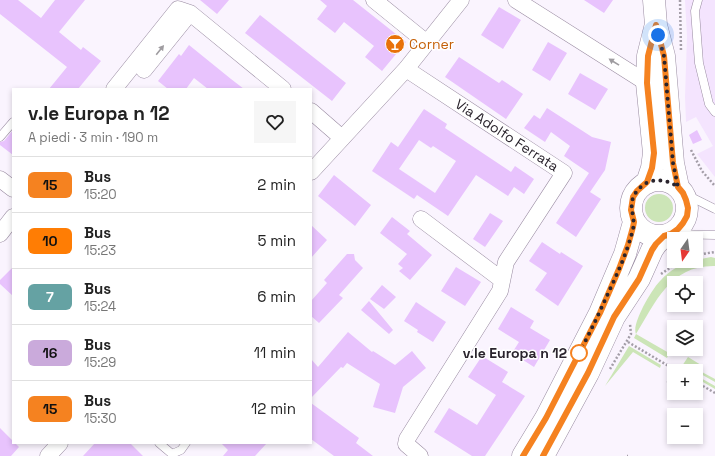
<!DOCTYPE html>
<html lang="it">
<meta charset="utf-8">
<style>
:root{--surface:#fff;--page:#f6f6f6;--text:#222;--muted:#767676;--line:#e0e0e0}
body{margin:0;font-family:"Space Grotesk",sans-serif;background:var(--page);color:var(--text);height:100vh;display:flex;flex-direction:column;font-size:15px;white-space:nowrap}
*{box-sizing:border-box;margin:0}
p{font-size:13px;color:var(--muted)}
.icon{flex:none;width:22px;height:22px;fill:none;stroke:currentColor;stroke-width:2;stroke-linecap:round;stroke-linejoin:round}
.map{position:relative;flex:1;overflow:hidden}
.drawer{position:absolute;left:12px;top:88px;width:300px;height:356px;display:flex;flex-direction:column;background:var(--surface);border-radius:0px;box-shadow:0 2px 6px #0003}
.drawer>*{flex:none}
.badge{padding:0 8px;border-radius:6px;font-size:14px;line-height:26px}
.needle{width:26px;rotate:194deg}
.fabs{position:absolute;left:667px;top:232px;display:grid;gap:8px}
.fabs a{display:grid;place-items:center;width:36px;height:36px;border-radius:0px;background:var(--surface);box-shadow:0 2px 6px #0003;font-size:20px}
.you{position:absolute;width:20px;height:20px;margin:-10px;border:3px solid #fff;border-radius:50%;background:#1a73e8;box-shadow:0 0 0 6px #1a73e833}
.map>.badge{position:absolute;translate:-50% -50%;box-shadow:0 0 0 2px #fff}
.round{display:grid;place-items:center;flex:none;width:42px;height:42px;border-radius:0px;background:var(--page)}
.summary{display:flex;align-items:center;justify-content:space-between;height:68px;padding:0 16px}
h1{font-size:19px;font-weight:600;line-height:30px}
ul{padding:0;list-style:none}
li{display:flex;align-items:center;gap:12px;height:56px;padding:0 16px;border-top:1px solid var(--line)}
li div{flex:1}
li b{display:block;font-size:15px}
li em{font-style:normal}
li .badge{min-width:44px;font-weight:700;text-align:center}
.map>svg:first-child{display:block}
.built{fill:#f4e4fe}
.green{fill:#cce5b7}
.building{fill:#e8c3fd;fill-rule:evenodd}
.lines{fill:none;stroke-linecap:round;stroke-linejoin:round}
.lane-casing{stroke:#998ba1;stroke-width:9}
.street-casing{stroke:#998ba1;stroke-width:17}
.secondary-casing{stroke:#998ba1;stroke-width:23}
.path{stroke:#a39da7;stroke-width:2.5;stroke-dasharray:2 2;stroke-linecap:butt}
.lane{stroke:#fff;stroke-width:8}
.street{stroke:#fff;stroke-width:16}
.secondary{stroke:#fff;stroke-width:22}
.oneway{fill:#9f9ca0}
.line-casing{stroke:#fff;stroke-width:9}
.line{stroke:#f58220;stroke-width:6}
.walk{stroke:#2a242d;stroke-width:4;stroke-dasharray:0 7.2}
.stop-dot{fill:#fff;stroke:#f58220;stroke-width:2}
.labels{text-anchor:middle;stroke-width:3;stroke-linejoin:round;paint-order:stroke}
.food-label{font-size:14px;fill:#c56008;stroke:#fff;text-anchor:start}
.street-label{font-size:14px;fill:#2a242d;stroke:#fff}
.stop-label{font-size:14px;font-weight:bold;fill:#2a242d;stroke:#fff;text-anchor:end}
</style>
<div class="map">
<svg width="715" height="456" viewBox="0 0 715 456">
<rect width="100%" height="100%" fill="#faf4fe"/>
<!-- built -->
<path class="built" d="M685,0h30v177l-18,-23 16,-8 -17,-29 -10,5 -1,-25 2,-61z"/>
<!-- green -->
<path class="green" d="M645 208a14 14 0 1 1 28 0a14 14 0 1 1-28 0Z
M711,257l4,1v8c-45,-1 -59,36 -79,68l33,19 -2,5 -33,-20 2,-4c-5,-10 17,-47 25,-54 8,-9 23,-19 35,-19v-1z
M629,346l32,19 -1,3 -27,-16 -28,34z
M688,357l13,8 -1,6 15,8v3l-16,-9v4l16,9v3l-19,-11v-7h-12l-4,-2z"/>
<!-- building -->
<path class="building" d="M0,0h18l23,18 14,-18h30l-26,32 22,18 2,-3 18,14 -23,28h-29l18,-22 -67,-53z
M200,0h29l-12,14z
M320,0h33l53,42 -24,29 -17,-14 9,-11 -30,-24 -9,11 -18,-14 10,-13z
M584,0h29l-9,13z
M499,7l22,13 -18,29 -22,-14z
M260,15l86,68 -14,18 -87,-68z
M548,42l19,11 -17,28 -18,-11z
M189,45l42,34 13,10h-36l-14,-11 -8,11h-18l-10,-8 21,-27 2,2z
M459,57l40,26 3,-3 21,14 -17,25 -61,-42z
M580,73l28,16 -13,21 -27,-16z
M547,108l45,29 19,5 -6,28 -15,22 11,7 -25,38 -20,-14 33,-50 -25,-17 6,-10 -19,-14 -6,10 -21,-14 10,-13 6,4z
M424,109l23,15 -2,4 66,44 4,-6 19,13 -10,15 -10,-7 -6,9 -32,-21 -28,41 -31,-21 -3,4 -42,-28 19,-29 7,5zM419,140l12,8 2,-2 23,15 -21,32 -36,-24z
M13,130v25l-13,-10v-3l4,-1z
M697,130l5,10 -9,4 -4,-9z
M334,175l37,30 -16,21 -37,-30z
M490,213l13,8 -18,26 -12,-8z
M392,217l18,14 -3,3 25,21 -22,25 -11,-9 4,-3 -5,-4 9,-10 -27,-21z
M311,225l16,15 -16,18z
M542,242l18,12 1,-2 22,14 -25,40 -23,-16 12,-17 -18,-12z
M347,254h7l1,6 8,8 -24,27 4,3 -24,25 -8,-7v-15l16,-18 -3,-3z
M13,267v29l-13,-12v-4z
M456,267l25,15 -16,24 -24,-15z
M382,285l14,12 -12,12 -14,-10z
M369,301l24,29 -4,4 -28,-24z
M416,302l30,20 -13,20 -16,-10 1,-2 -14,-9z
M511,307l23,14 -4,7 20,12 -16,27 -22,-14 7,-11 -21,-13z
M348,332l24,20 1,-1 22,14 17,-14 14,17 -23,19 -8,26 -22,-6 7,-23 -33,-21 -4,5 -2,-1 -30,31v-39l7,8z
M482,356l26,16 -6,10 23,14 -40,60h-13l-38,-24 15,-24 28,17 19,-30 -28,-18z
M311,403l48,35 -3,5 17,13h-39l-23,-17z
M0,428l13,13v2h2l4,4 -8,9h-11z
M95,443h35l13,13h-60z
M221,443h46l-12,13h-32l5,-6z"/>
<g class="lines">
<defs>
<path id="lane" d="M698,0l-3,11 4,52 10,41 6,8
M0,137l13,-15
M683,193l32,16
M671,234l44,1
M159,443l13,11 9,-4 5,-7"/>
<path id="street" d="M374,0l53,43
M516,0l131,83
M406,69l158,104 -58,89 -6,29 -93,148 -1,5 14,12
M144,70l46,-57
M114,89l64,-80 12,4 93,76
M311,111l31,27
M311,172l95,-103 55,-69
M0,179l13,10
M421,219l81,61
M0,234l13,-17
M48,456l12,-13"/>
<path id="secondary" d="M654,0l2,25 8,31 9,107 5,24
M631 208a28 28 0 1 1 56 0a28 28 0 1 1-56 0Z
M647,183l5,-15 2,-15 -7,-70 1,-27 7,-28
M523,456l23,-38 54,-105 25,-59 9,-32
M543,456l45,-83 26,-56 25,-38 13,-29 4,-6 8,-8"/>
</defs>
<!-- lane casing -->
<use href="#lane" class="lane-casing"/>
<!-- street casing -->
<use href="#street" class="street-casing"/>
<!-- secondary casing -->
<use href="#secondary" class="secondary-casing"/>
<!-- path -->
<path class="path" d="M680,0l1,51
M691,150l11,21 13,15
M696,255l19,-3
M661,274l19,-13
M628,342l49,29
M610,369l21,-35 -1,-10
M667,381l7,2
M696,382l19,11
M627,456h1"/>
<!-- lane -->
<use href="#lane" class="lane"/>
<!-- street -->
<use href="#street" class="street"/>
<!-- secondary -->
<use href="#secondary" class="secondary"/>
</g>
<!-- one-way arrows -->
<defs><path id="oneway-solid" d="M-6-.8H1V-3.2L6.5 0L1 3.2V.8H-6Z"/></defs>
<g class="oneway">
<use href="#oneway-solid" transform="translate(160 50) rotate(-51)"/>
<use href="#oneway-solid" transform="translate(614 62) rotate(-148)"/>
</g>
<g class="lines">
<defs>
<path id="line" d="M523,456l23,-38 20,-39 34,-66 19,-44 9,-24 5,-18 1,-5 -3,-12 2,-13 4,-6 10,-9 5,-14 2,-15 -7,-70 1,-27 8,-31 8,31 9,107 5,24 5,6 3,7 2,8 -1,8 -4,7 -5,6 -7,5 -7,2 -8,8 -4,6 -13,29 -25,38 -26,56 -45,83"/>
</defs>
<!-- line casing -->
<use href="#line" class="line-casing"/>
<!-- line -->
<use href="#line" class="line"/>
<!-- walk -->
<path class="walk" d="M579,353c12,-22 22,-44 32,-66 9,-19 17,-38 22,-58 3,-14 -7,-24 4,-38 11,-14 28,-13 41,-4l-5,-24 -9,-107 -6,-21"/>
</g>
<!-- icons -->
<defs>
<symbol id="bar-disc" viewBox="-11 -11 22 22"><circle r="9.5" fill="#e8710a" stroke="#fff"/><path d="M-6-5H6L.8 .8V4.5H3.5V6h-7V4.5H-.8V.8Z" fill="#fff"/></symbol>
</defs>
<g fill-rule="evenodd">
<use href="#bar-disc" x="384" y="33" width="22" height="22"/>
</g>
<!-- markers -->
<circle class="stop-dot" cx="579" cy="353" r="8"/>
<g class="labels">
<!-- food labels -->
<g class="food-label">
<text x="409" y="49">Corner</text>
</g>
<!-- street labels -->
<g class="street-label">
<text transform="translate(507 135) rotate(33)" y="5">Via Adolfo Ferrata</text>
</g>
<!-- stop labels -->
<g class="stop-label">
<text x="567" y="358">v.le Europa n 12</text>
</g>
</g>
</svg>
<div class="fabs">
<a><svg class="needle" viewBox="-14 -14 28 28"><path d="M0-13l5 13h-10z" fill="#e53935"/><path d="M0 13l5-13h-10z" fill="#767676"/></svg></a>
<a><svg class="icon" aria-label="locate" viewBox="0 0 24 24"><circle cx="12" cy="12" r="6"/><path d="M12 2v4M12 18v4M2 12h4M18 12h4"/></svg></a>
<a><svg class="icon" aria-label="layers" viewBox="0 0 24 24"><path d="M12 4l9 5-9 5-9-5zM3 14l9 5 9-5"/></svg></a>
<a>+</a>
<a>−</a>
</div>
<div class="you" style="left:658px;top:35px"></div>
<section class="drawer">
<div class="summary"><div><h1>v.le Europa n 12</h1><p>A piedi · 3 min · 190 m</p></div><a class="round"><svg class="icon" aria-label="heart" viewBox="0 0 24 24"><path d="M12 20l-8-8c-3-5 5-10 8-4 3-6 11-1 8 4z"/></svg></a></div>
<ul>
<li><span class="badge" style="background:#f58220;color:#111">15</span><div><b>Bus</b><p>15:20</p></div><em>2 min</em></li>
<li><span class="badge" style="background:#ff7d04;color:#111">10</span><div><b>Bus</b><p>15:23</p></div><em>5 min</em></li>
<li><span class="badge" style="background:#65a2a3;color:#fff">7</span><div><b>Bus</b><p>15:24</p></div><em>6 min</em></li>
<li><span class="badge" style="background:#caaadb;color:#111">16</span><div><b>Bus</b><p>15:29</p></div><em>11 min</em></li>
<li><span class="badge" style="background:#f58220;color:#111">15</span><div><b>Bus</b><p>15:30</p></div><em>12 min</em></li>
</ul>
</section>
</div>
